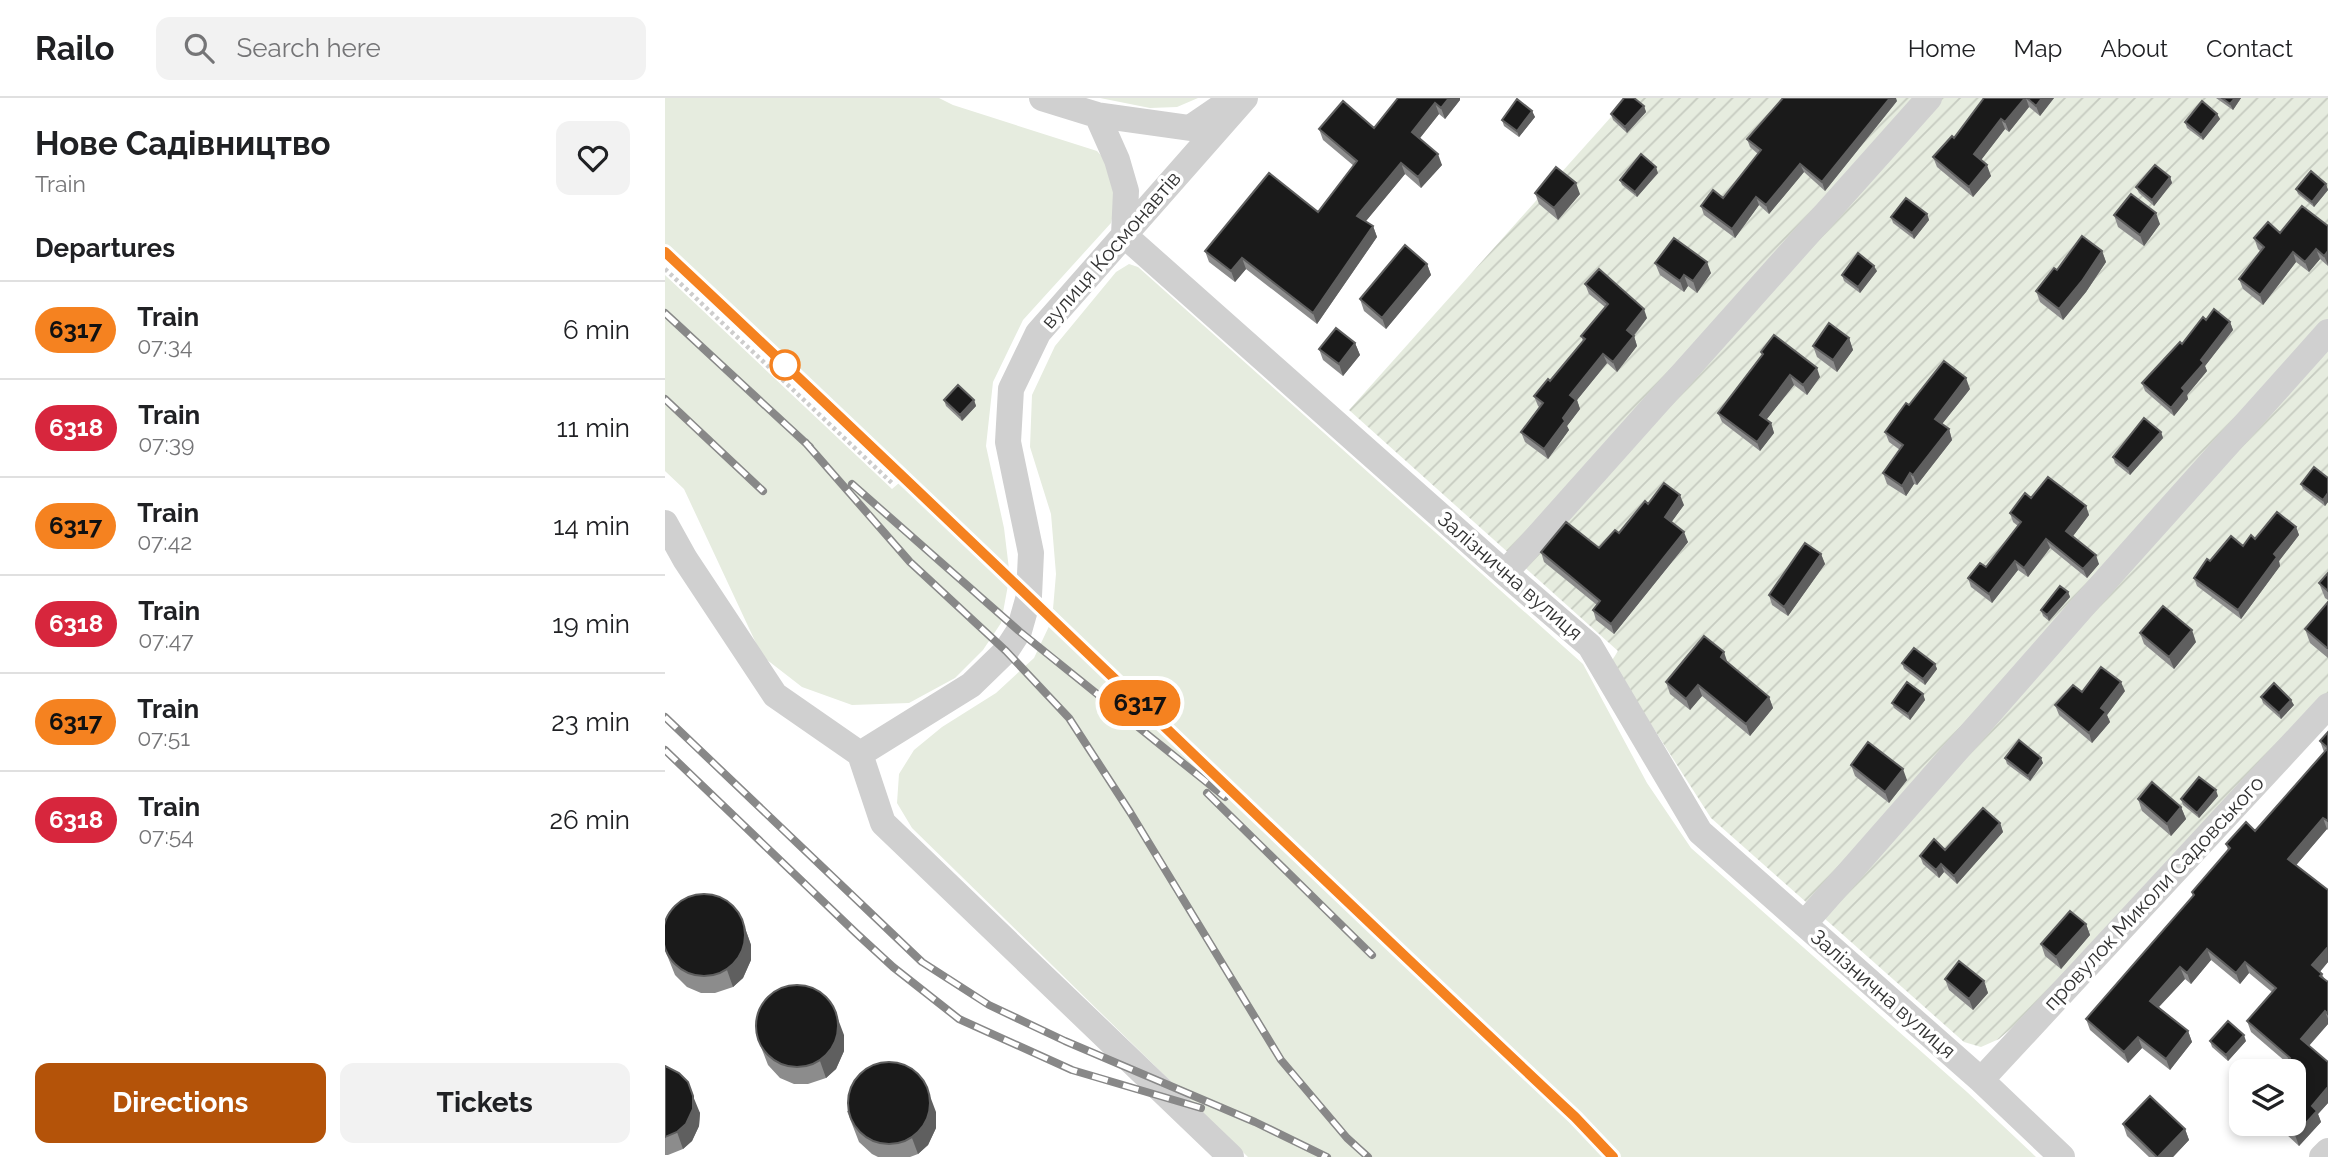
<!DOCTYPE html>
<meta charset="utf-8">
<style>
:root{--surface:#fff;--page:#f2f2f2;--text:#202124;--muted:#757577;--line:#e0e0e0;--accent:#b45309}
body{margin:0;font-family:Raleway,sans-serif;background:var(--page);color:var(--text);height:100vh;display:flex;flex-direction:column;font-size:26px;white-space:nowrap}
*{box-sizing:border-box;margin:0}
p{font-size:23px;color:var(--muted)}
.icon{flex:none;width:38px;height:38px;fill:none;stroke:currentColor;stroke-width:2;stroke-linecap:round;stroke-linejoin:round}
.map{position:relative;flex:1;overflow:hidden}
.panel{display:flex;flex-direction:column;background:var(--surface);width:665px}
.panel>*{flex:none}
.badge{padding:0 14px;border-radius:23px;font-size:24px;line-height:46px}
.controls{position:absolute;left:1564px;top:961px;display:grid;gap:14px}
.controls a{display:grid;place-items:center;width:77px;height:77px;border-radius:14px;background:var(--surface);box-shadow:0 4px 10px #0003;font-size:35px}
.map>.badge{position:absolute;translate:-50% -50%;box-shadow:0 0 0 4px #fff}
h2{padding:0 35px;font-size:26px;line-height:63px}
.round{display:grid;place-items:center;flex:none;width:74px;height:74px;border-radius:14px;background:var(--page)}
.summary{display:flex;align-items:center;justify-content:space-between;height:119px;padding:0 35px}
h1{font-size:33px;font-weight:700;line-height:52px}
.primary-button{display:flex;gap:14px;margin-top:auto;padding:14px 35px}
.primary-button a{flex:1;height:80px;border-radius:14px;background:var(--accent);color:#fff;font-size:28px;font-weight:700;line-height:80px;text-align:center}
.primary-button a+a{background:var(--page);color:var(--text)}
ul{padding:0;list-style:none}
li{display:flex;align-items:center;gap:21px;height:98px;padding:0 35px;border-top:2px solid var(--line)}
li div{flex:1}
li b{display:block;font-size:26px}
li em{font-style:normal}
li .badge{min-width:77px;font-weight:700;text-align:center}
header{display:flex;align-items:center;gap:42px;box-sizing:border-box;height:98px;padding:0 35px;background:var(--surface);border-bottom:2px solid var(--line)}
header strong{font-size:33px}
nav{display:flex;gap:38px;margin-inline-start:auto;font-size:24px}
.search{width:490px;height:63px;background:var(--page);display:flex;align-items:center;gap:18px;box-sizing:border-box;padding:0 24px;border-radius:14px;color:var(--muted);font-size:26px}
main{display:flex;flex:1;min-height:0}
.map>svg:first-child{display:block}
.grass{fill:#e6ecdf}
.garden{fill:url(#garden-furrows)}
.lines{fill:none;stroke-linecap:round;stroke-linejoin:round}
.path{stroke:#cdcdcd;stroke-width:4.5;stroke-dasharray:3.5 3.5;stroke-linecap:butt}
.minor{stroke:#d0d0d0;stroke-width:26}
.rail-casing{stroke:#888;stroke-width:8}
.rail{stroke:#fff;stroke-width:5;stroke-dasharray:16;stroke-linecap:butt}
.wall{fill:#8c8c8c}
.shaded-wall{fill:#5f5f5f}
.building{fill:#1a1a1a;stroke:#5f5f5f;stroke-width:2}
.line-casing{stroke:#fff;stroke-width:16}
.line{stroke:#f58220;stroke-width:10}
.stop-dot{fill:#fff;stroke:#f58220;stroke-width:3.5}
.labels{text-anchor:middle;stroke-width:7;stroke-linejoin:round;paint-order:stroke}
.street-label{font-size:21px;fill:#333;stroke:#fff}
</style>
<header>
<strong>Railo</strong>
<div class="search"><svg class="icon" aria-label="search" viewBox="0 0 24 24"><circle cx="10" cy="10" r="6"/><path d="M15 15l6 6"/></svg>Search here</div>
<nav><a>Home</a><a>Map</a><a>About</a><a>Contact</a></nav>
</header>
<main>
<section class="panel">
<div class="summary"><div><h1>Нове Садівництво</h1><p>Train</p></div><a class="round"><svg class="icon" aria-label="heart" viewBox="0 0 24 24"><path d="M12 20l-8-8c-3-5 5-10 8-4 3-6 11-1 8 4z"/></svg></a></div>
<h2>Departures</h2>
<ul>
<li><span class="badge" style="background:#f58220;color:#111">6317</span><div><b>Train</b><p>07:34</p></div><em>6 min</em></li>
<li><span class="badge" style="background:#d7263d;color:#fff">6318</span><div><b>Train</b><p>07:39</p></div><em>11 min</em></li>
<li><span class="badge" style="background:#f58220;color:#111">6317</span><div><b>Train</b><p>07:42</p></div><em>14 min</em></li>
<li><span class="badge" style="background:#d7263d;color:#fff">6318</span><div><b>Train</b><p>07:47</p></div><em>19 min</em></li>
<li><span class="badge" style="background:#f58220;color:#111">6317</span><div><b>Train</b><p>07:51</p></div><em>23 min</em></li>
<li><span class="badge" style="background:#d7263d;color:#fff">6318</span><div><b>Train</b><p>07:54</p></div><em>26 min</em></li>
</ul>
<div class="primary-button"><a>Directions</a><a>Tickets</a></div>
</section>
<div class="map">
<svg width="1663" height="1059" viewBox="0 0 1663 1059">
<defs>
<pattern id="garden-furrows" width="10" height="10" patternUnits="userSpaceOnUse" patternTransform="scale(1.75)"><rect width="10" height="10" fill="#e6ecdf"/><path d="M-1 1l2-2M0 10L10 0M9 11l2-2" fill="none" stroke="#c6cbc0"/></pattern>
</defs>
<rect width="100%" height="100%" fill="#fff"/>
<!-- grass -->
<path class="grass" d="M0,0h274l14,7 144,46 12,13 9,30 -7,29 -88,97 -30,62 -7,64 18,82 5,41 -344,-325z
M435,0h98l-21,9 -27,1z
M464,166l9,3 445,397 64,119 44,65 276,244 69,65h-418l-41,-42 -283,-267 -241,-239 3,-35 -5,-60 -21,-67 2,-52 23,-49 61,-74z
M0,177l227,214 7,-6 109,102 -7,38 -18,27 -28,28 -46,25 -57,2 -50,-18 -40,-31 -78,-167 -19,-18z
M386,524l240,231 282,267 36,37h-361l-336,-329 -15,-25 2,-29 15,-24 28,-23 54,-34 38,-35z"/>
<!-- garden -->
<path class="garden" d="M963,0h700v599l-269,290 -60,52 -18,8 -17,-5 -253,-224 -100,-156 7,-11 -269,-241z"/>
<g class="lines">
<!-- path -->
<path class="path" d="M0,171l229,216"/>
<!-- minor -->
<path class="minor" d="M377,0l55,17 93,13 38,-26
M432,17l20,45 9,31 -2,44 381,338 85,73 110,186 281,248 81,77
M0,425l20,36 90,136 85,59 23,69 348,334
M840,475l424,-475
M195,656l111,-69 35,-34 13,-20 10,-35 2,-43 -23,-111 3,-53 27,-56 207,-235
M1139,826l310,-353 214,-239
M1316,982l347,-374
M1657,1059l6,-6"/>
<defs>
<path id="rail" d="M0,154c305,287 606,578 910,865l38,40
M0,215l145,134
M0,301l98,92
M140,344l105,120 96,89 63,67 61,94 151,248 66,78 21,19
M187,386l167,147 206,166
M0,619l257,245 67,43 76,36 190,81 72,35
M0,652l191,183 37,34 66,52 113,51 129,38
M542,695l165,162"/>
</defs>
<!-- rail casing -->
<use href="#rail" class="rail-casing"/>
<!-- rail -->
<use href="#rail" class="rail"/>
</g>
<!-- wall -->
<path class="wall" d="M733,0l62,2 -15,19 -6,-5 -19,24 22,27 -21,23 -16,-14 -39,47 7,5 4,11 -60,87 -71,-55 -11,13 -26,-20 -4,-11 113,-39 36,-46 -31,-26 -4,-11 55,-1z
M1319,0h70l-14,18 -11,-9 -20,25 -4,-3 -24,31 10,16 -18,21 -36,-30 -4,-10 21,-19z
M1551,0h25l-8,12z
M1232,3l-72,90 -21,-19 -35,42 -10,-9 -24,33 -31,-23 -3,-9 22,-8 35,-44 -8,-7 -3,-8z
M979,8l2,6 -19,21 -14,-13 -2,-6z
M867,13l3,6 -16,20 -15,-11 -2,-6z
M1552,16l3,5 -17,21 -16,-12 -2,-6z
M993,75l-21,24 -15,-12 -2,-5z
M1505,79l2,6 -18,23 -15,-13 -3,-6z
M1661,86l2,6 -14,17 -16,-13 -2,-5z
M870,95l45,1 -22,26 -19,-16z
M1262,116l2,6 -15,19 -21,-16 -2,-6z
M1449,117l46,9 -16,22 -26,-19z
M1663,128v40l-8,-7 -11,13 -13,-10 -33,43 -20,-16 -4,-10 21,-28 -2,-2 -4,-11 26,-5z
M1437,153l4,11 -20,30 -23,28 -23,-18 -4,-11 21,-21z
M990,165l56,10 -14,20 -9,-7 -4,6 -24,-17z
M762,166l4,11 -45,54 -22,-18 -4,-12z
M1212,173l-17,22 -16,-12 -2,-6z
M920,186l62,34 -13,18 3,10 -20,26 -10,-9 -30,37 3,9 -13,17 2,4 -21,29 -23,-17 -4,-10 18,-25 -1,-1 -4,-10 16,-15 33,-40 -2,-5 24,-29 -16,-13z
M1541,222l24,2 3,8 -28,36 2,5 -20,24 1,4 -14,17 -29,-25 -3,-8z
M1184,240l4,12 -16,22 -20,-15 -4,-11z
M690,245l5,12 -17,21 -20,-16 -4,-11z
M1096,254l59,25 -13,18 -13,-10 -28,35 5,3 3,10 -14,18 -38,-29 -4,-9 44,-58z
M1305,291l-28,35 7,5 3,11 -35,45 -3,-1 -8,12 -19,-12 -4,-11 17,-23 -11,-8 -4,-10 24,-27z
M279,302h30l2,6 -14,15 -16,-15z
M1496,334l2,6 -33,37 -15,-12 -2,-6z
M1663,380v24l-3,4 -22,-17 -2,-5z
M1366,400l55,8 3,9 -16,21 26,28 -12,14 -37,-30 -22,29 -10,-7 -26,33 -21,-16 -3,-9 18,-11 32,-41 -5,-4 -3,-9z
M983,406l36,1 -13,17 17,20 -74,92 -18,-14 -3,-10 4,-5 -53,-43 -3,-10 58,-4 20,-15z
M1631,429l3,8 -20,26 1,5 -39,53 -44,-33 -3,-8 16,-17 45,-22z
M1156,456l4,10 -37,52 -16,-11 -3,-10z
M1663,475v27l-3,-2 -6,-15z
M1403,494l2,5 -21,24 -6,-5 -2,-6z
M1663,504v56l-18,-15 -5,-14z
M1475,535l56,9 -22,27 -30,-25z
M1063,565l41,34 4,11 -23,28 -48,-40 -12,14 -20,-16 -4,-12z
M1237,565l33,1 2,5 -12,16 -21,-16z
M1460,593l-18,24 3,7 -18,21 -33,-28 -4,-10 27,-13z
M1258,596l2,6 -15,20 -16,-12 -2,-5z
M1596,599l33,8 -13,14 -18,-16z
M1663,634v98l-1,-1 -31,36 32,25v72l-8,10 2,2 2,4 4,4v42l-19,22 19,16v41l-10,11 3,8 -22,24 -24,-22h19l-8,-62 -35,-30 -4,-11 25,-29 -23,-19 -9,11 -29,-24 -20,24 -6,-5 -26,28 29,24 4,11 -22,28 -28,-22 -14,15 -38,-33 -4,-11 107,-123 -1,-4 36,-42 -2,-6 29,-13 69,-79 -4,-11z
M1340,660l38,5 -13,18 -23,-17z
M1186,667l56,15 -18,23 -34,-27z
M1553,698l-19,22 -16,-13 -2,-6z
M1473,701l43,8 5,12 -15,17 -29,-25z
M1335,725l3,9 -46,52 -13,-12 -5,6 -16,-14 -3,-8 25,-6z
M1421,826l4,11 -29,34 -16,-13 -4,-12z
M80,830l6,17v15l-8,18 -10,9 -18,6h-14l-14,-6 -12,-12 -10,-25z
M1280,881l39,2 4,12 -15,17 -24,-20z
M91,936l88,1v16l-8,18 -10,9 -18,6h-14l-14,-6 -12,-13z
M1545,943h36l-18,20 -16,-14z
M0,968l35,47 -1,13 -7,15 -9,8 -15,6h-3z
M182,1013l89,1v16l-8,17 -10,9 -8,3h-32l-6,-3 -13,-12z
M1458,1026l62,5 4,11 -16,17h-24l-22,-21z"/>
<!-- shaded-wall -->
<path class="shaded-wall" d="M784,0h11v2l-15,19 -4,-11z
M1225,0h6l1,3 -72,90 -3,-9z
M1360,0h1l3,9 -20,25 -4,-10z
M1377,0h12l-14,18 -4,-10z
M1570,0h6l-8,12 -3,-6z
M770,5l4,11 -23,29 -4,-11z
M979,8l2,6 -19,21 -2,-6z
M867,13l3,6 -16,20 -2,-6z
M1552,16l3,5 -17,21 -2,-5z
M1336,21l4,10 -27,35 -4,-10z
M773,56l4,11 -21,23 -3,-11z
M736,65l4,11 -44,53 -4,-11z
M1135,66l4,8 -35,42 -3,-9z
M1322,67l4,11 -18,21 -4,-10z
M991,69l2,6 -21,24 -2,-5z
M1505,79l2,6 -18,23 -2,-6z
M911,85l4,11 -22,26 -4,-12z
M1661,86l2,6 -14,17 -2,-5z
M1091,99l3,8 -24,33 -3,-9z
M1491,115l4,11 -16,22 -4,-11z
M1262,116l2,6 -15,19 -2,-6z
M708,128l4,11 -60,87 -4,-11z
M1651,151l4,10 -11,13 -4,-10z
M1437,153l4,11 -20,30 -23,28 -4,-11z
M1663,153v14l-4,-9z
M1628,154l3,10 -33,43 -3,-10z
M577,160l4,11 -11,13 -4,-11z
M1042,164l4,11 -14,20 -4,-12z
M762,166l4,11 -45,54 -4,-11z
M1209,168l3,5 -17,22 -2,-6z
M1019,177l4,11 -4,6 -4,-11z
M979,211l3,9 -17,22 -3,-10z
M1565,224l3,8 -28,36 2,5 -20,24 1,4 -14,17 -3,-8 11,-20 19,-28z
M969,238l3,10 -20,26 -4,-10z
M1184,240l4,12 -16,22 -4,-12z
M690,245l5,12 -17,21 -4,-12z
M938,256l4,9 -30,37 3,9 -13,17 2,4 -21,29 -4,-10 26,-54z
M1152,270l3,9 -13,18 -4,-10z
M1125,277l4,10 -31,39 -3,-9z
M1301,280l4,11 -32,40 -3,-10z
M309,302l2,6 -14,15 -2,-6z
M1106,325l3,10 -14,18 -3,-9z
M1284,331l3,11 -35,45 -4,-10z
M1496,334l2,6 -33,37 -2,-6z
M1245,375l4,11 -8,12 -4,-10z
M1663,395v9l-3,4 -2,-6z
M1015,397l4,10 -16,22 -3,-10z
M1421,408l3,9 -19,25 -4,-9z
M1631,429l3,8 -20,26 1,5 -39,53 -3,-9 36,-56z
M1019,434l4,10 -74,92 -3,-10z
M1381,441l4,9 -22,29 -4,-9z
M1156,456l4,10 -37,52 -4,-9z
M1431,457l3,9 -12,14 -4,-9z
M1350,463l3,9 -26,33 -3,-9z
M1403,494l2,5 -21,24 -2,-6z
M1527,532l4,12 -22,27 -5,-12z
M1059,554l4,12 -7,-7z
M1270,566l2,5 -12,16 -2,-6z
M1456,584l4,9 -18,24 3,7 -18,21 -3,-10 12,-25z
M1033,587l4,11 -12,14 -4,-11z
M1258,596l2,6 -15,20 -2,-6z
M1104,599l4,11 -23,28 -4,-12z
M1626,602l3,5 -13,14 -2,-6z
M1376,660l2,5 -13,18 -2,-5z
M1238,671l4,11 -18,23 -4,-11z
M1551,692l2,6 -19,22 -2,-5z
M1516,709l5,12 -15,17 -4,-12z
M1658,720l4,11 -35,41 -4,-11z
M1335,725l3,9 -46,52 -3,-8z
M1276,766l3,8 -5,6 -3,-8z
M1421,826l4,11 -29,34 -5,-12z
M80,830l6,17v15l-8,18 -10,9 -6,-17z
M1663,849v15l-12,14 -4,-11z
M1542,851l4,11 -20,24 -4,-11z
M1580,864l4,11 -9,11 -4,-11z
M1515,869l5,12 -31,33 -4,-11z
M1319,883l4,12 -15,17 -4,-11z
M1660,913l3,8v5l-23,26 -4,-11z
M173,921l6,16v16l-8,18 -10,9 -6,-17z
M1523,933l4,11 -22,28 -4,-11z
M1579,937l2,6 -18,20 -2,-6z
M1473,939l4,11 -14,15 -4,-11z
M1663,989v16l-10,11 3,8 -22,24 -4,-11 17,-29z
M28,998l7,17 -1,13 -7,15 -9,8 -6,-17z
M265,998l6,16v16l-8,17 -10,9 -6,-16z
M1520,1031l4,11 -16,17h-15z"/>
<!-- building -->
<path class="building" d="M733,0h51l-8,10 -6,-5 -23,29 26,22 -20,23 -17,-14 -44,53 16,10 -60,87 -71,-55 -11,13 -26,-20 64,-78 49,39 39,-51 -38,-32 24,-28 31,27z
M959,0h10l10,8 -19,21 -14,-13z
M1118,0h107l-68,84 -22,-18 -34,41 -10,-8 -24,32 -31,-23 12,-16 10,8 38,-48 -14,-11z
M1319,0h41l-20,24 -4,-3 -27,35 13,11 -18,22 -36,-30 19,-21 2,2z
M1362,0h15l-6,8z
M1557,0h13l-5,6z
M852,1l15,12 -15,20 -15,-11z
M1537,3l15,13 -16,21 -16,-13z
M976,56l15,13 -21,25 -15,-12z
M1490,67l15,12 -18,23 -16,-13z
M891,69l20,16 -22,25 -19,-15z
M1646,73l15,13 -14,18 -16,-13z
M1466,96l25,19 -16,22 -26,-20z
M1241,100l21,16 -15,19 -21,-16z
M1637,108l26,20v25l-4,5 -8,-7 -11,13 -12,-10 -33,43 -21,-16 25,-32 -10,-9 14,-16 12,11z
M1417,138l20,15 -20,30 -23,28 -23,-18 18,-23 3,2z
M1009,140l33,24 -14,19 -9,-6 -4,6 -25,-18z
M740,147l22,19 -45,54 -22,-19z
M1193,155l16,13 -16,21 -16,-12z
M934,171l45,40 -17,21 7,6 -21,26 -10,-8 -33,41 6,5 -13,18 2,3 -21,28 -23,-17 22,-29 -9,-7 14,-17 2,2 35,-42 -4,-3 27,-32 -23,-20z
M1549,211l16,13 -29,38 3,3 -22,25 3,3 -14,17 -29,-25 38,-41 2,2 21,-27 3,3z
M1164,225l20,15 -16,22 -20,-14z
M671,230l19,15 -16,21 -20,-15z
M1109,237l43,33 -14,17 -13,-10 -30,40 11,8 -14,19 -39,-29 45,-59 -2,-2z
M1279,263l22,17 -31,41 14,10 -36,46 -3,-2 -8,13 -19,-13 20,-28 -18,-13 21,-29 3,2z
M293,287l16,15 -14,15 -16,-15z
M1479,320l17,14 -33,37 -15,-12z
M1649,369l14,11v15l-5,7 -22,-16z
M1383,379l38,29 -20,25 30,24 -13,14 -37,-30 -22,29 -9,-7 -26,33 -21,-16 12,-15 6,4 35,-45 -11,-9 15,-20 6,5z
M999,385l16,12 -15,22 19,15 -73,92 -18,-14 7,-9 -59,-49 25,-30 33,26 16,-18 4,3 26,-32 3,3z
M1612,414l19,15 -22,27 3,3 -39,53 -44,-32 13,-19 3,2 21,-25 12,10 8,-11 4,4z
M1140,445l16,11 -37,53 -15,-12z
M1663,475v18l-9,-8z
M1395,488l8,6 -21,23 -6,-5z
M1663,504v46h-1l-22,-19z
M1498,508l29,24 -23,27 -29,-24z
M1039,538l20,16 -3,5 48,40 -23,27 -48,-39 -12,14 -20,-17z
M1249,550l21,16 -12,15 -21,-16z
M1436,569l20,15 -20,26 5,4 -17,21 -34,-28 18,-20 9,7z
M1242,584l16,12 -15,20 -16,-11z
M1609,585l17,17 -12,13 -18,-16z
M1663,634v16l-8,-7z
M1354,642l22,18 -13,18 -23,-18z
M1203,644l35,27 -18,23 -34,-27z
M1663,650v73l-5,-3 -35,41 40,31v57l-16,18 10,9 -2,2 8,6v32l-3,-3 -24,28 27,23v25l-16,19 5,5 -22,24 -13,-11h12v-53h-17l13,-13 -43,-37 29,-33 -31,-26 -9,11 -29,-24 -20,24 -7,-6 -30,34 38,30 -22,28 -28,-22 -14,15 -38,-33 108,-124 -2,-3 38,-44 -4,-4 20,-22 9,9z
M1534,679l17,13 -19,23 -16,-14z
M1487,684l29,25 -14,17 -29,-25z
M1318,710l17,15 -46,53 -13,-12 -5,6 -16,-14 14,-17 11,11z
M-2 837a41 41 0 1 1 82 0a41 41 0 1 1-82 0Z
M1405,813l16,13 -30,33 -15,-13z
M1294,863l25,20 -15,18 -24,-20z
M91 928a41 41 0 1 1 82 0a41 41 0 1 1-82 0Z
M1563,923l16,14 -18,20 -16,-14z
M183 1005a41 41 0 1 1 82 0a41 41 0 1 1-82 0Z
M0,968l14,7 9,9 5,14v13l-7,15 -9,8 -12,5z
M1485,998l35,33 -27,28h-1l-34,-33z"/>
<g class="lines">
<defs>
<path id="line" d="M0,154c306,286 605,579 910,865l38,40"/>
</defs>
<!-- line casing -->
<use href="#line" class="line-casing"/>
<!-- line -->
<use href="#line" class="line"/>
</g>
<!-- markers -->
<circle class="stop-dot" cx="120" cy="267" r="14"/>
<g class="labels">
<!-- street labels -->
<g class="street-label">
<text transform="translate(446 152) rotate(-49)" y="7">вулиця Космонавтів</text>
<text transform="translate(845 478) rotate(41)" y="7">Залізнична вулиця</text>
<text transform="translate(1489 795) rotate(-47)" y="7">провулок Миколи Садовського</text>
<text transform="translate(1218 896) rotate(41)" y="7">Залізнична вулиця</text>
</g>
</g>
</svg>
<div class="controls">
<a><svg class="icon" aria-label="layers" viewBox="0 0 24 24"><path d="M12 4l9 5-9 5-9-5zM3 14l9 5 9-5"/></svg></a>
</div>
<b class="badge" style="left:475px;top:605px;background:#f58220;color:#111">6317</b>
</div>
</main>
